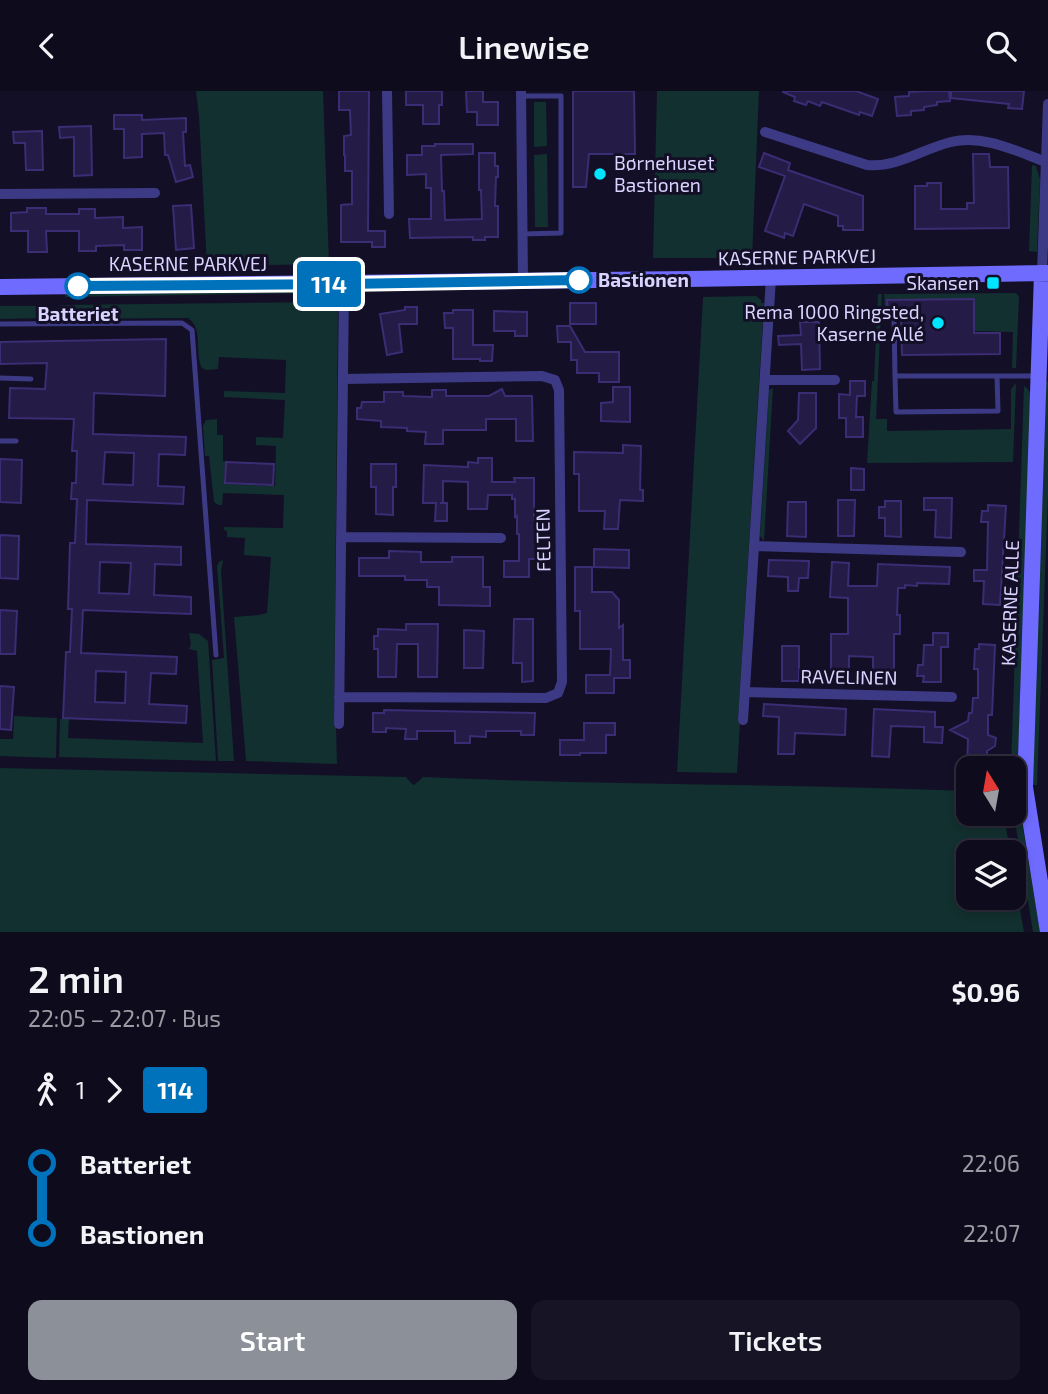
<!DOCTYPE html>
<meta charset="utf-8">
<style>
:root{--surface:#0e0b1c;--page:#171425;--text:#f1f3f6;--muted:#9b9ba3;--line:#2e2b3b;--accent:#8c9099}
body{margin:0;font-family:"Exo 2",sans-serif;background:var(--page);color:var(--text);height:100vh;display:flex;flex-direction:column;font-size:26px;white-space:nowrap}
*{box-sizing:border-box;margin:0}
p{font-size:23px;color:var(--muted)}
.icon{flex:none;width:38px;height:38px;fill:none;stroke:currentColor;stroke-width:2;stroke-linecap:round;stroke-linejoin:round}
.map{position:relative;height:841px;overflow:hidden}
.details{display:flex;flex-direction:column;background:var(--surface);flex:1}
.details>*{flex:none}
.badge{padding:0 14px;border-radius:5px;font-size:24px;line-height:46px}
.needle{width:46px;rotate:349deg}
.buttons{position:absolute;left:956px;top:665px;display:grid;gap:14px}
.buttons a{display:grid;place-items:center;width:70px;height:70px;border-radius:14px;background:var(--surface);box-shadow:0 4px 10px #0003,0 0 0 2px var(--line);font-size:35px}
.map>.badge{position:absolute;translate:-50% -50%;box-shadow:0 0 0 4px #fff}
.legs{display:flex;align-items:center;gap:10px;height:77px;padding:0 28px;font-size:23px}
.legs p{margin-inline-start:auto}
.summary{display:flex;align-items:center;justify-content:space-between;height:119px;padding:0 28px}
h1{font-size:38px;font-weight:600;line-height:52px}
.action{display:flex;gap:14px;margin-top:auto;padding:14px 28px}
.action a{flex:1;height:80px;border-radius:14px;background:var(--accent);color:#fff;font-size:28px;font-weight:600;line-height:80px;text-align:center}
.action a+a{background:var(--page);color:var(--text)}
ul{padding:0 28px;list-style:none}
li{display:flex;align-items:center;gap:24px;height:70px;font-size:26px}
li i{display:grid;place-items:center;width:10px;height:100%;margin:0 9px;background:currentColor}
li i::after{content:'';width:18px;height:18px;margin:-9px;border:5px solid;border-radius:50%;background:var(--surface)}
li p{margin-inline-start:auto}
li:first-child i{background:linear-gradient(#0000 50%,currentColor 0)}
li:last-child i{background:linear-gradient(currentColor 50%,#0000 0)}
header{display:flex;justify-content:space-between;align-items:center;height:91px;padding:0 28px;background:var(--surface);font-size:32px;font-weight:600}
.map>svg:first-child{display:block}
.green{fill:#12302f}
.building{fill:#241b47;stroke:#3b2d73;stroke-width:2;fill-rule:evenodd}
.lines{fill:none;stroke-linecap:round;stroke-linejoin:round}
.lane{stroke:#3d3a85;stroke-width:5}
.street{stroke:#3d3a85;stroke-width:10}
.secondary{stroke:#6f6bff;stroke-width:16}
.line-1-casing{stroke:#fff;stroke-width:16}
.line-1{stroke:#0072bc;stroke-width:10}
.poi-dot{fill:#00e5ff;stroke:#130f26;stroke-width:2.5}
.stop-1-dot{fill:#fff;stroke:#0072bc;stroke-width:3.5}
.labels{text-anchor:middle;stroke-width:6;stroke-linejoin:round;paint-order:stroke}
.poi-label{font-size:19px;fill:#d9d4ff;stroke:#130f26;text-anchor:end}
.street-label{font-size:19px;fill:#d9d4ff;stroke:#130f26}
.stop-label{font-size:19px;font-weight:bold;fill:#d9d4ff;stroke:#130f26;text-anchor:start}
</style>
<header><svg class="icon" aria-label="back" viewBox="0 0 24 24"><path d="M15 5l-7 7 7 7"/></svg>Linewise<svg class="icon" aria-label="search" viewBox="0 0 24 24"><circle cx="10" cy="10" r="6"/><path d="M15 15l6 6"/></svg></header>
<div class="map">
<svg width="1048" height="841" viewBox="0 0 1048 841">
<rect width="100%" height="100%" fill="#130f26"/>
<!-- green -->
<path class="green" d="M196,0h127l6,173 -122,2 -8,-150z
M657,0h102l-7,167h-99z
M534,11h12l1,44 -13,1z
M547,63l1,73h-13l-1,-72z
M1032,74l4,1 4,13 -3,73 -8,-1z
M320,198l1,4 -256,4v-4z
M1016,202l3,4 -3,71h-4l1,-36 -39,-1v-32l-87,2 1,14h-3l-1,-21z
M878,203h4l-6,125h11v12l124,-2v-40l5,-6 -3,79 -146,1 5,-82h2z
M756,205l5,4v3h3l-26,418 2,1 -3,51 -60,-1 26,-475z
M329,211l7,4v3h2l-4,417 2,1 1,37 -91,-3 -12,-144 25,-2 8,-2 4,-56 -27,-2 1,-17 -18,-1v-6l-3,-1v-3l59,1 1,-33 -61,-2 -1,12h-4l-4,-3 -5,-46h-4l-2,-30 3,-6 11,-1v16h6v26l2,1 -1,22 51,2 1,-40 -20,-1v-8l27,1 2,-38 -61,-3v-6l61,2 1,-33 -67,-3 -1,12 -12,1 -4,-2c-8,-16 2,-39 -14,-50l-134,1v-11h6l1,-3z
M0,215h50l1,12 -51,1z
M1048,290v115l-11,289h-7l15,-403z
M1024,295c6,4 6,7 7,13l-14,385 -4,-1v-15h-2z
M773,297l-9,153 -4,-5 9,-146z
M223,469l-2,12 13,189h-16l-6,-101 12,-2 -7,-92 2,-4z
M189,542l10,1 9,7 8,120 -157,-4 1,-38h9l-1,19 135,5 -6,-92 -8,-2 2,-5z
M14,625l43,2 -1,40 -56,-2v-17h13z
M0,677l406,9 6,7 2,1 9,-8c181,8 363,7 545,14v23h36l6,38h-42v46h45v-29l11,63h-1024z
M1017,701l23,140h-7l-20,-123v-16z"/>
<!-- building -->
<path class="building" d="M339,0h30l-1,140h17v16h-13v-5h-31v-37l11,-1v-33h-7v-16h-1v-19l7,-1 -1,-25h-11z
M406,0h36v14h-3v19h-16v-19h-17z
M466,0h17v11h15v23h-21v-13h-10z
M573,0h61l1,63h-46l-3,33h-13z
M783,0h73l22,8 -6,17 -12,-4 -1,3 -37,-13 -2,4 -12,-5 -2,4 -12,-4 1,-4 -12,-5z
M926,0h23l1,10 -13,1v3l-13,2v3l-13,1v4l-14,1 -2,-19 14,-1v-4z
M951,0h73l-2,18 -14,-1 1,-4 -58,-6z
M114,24h28v5l44,-2v14h-3l2,34 5,-1 3,12 -17,5 -8,-27h-3l-1,-22 -22,1v23l-18,1v-29h-10z
M91,35l1,49 -18,1v-39l-14,1 -1,-11z
M42,40l1,39h-17l-1,-27h-11l-1,-11z
M435,53h38v10l-32,1 1,36h2l1,29 37,-1 -1,-29h-2v-37h16v13h3v11h-2l-1,29h3v31h-13v3h-12v-3l-63,1 -1,-19h22v-31h-5v-14l-19,1v-20h15v-9h13z
M764,62l26,10 -2,7 75,26v34h-20v-4h-5v-10l-34,-12 -11,32 -8,-3 -1,5 -19,-7 20,-55 -26,-9z
M973,63h16l1,13h18l1,61 -94,1v-43h12v-3h14v26h26v-6h7z
M191,114l3,43 -18,2 -3,-44z
M27,117h19v6h33v-5h16v9l28,-1v11l19,-1v23h-18v-5l-28,1v5h-17v-20h-33l1,21h-19v-21h-17v-18l16,-1z
M974,208v34h26v21l-98,1 -1,-40 -6,-2 -7,2 -1,-15z
M570,212h26v21h-26z
M405,216h12v17h-18l3,28 -15,3 -7,-41 25,-4z
M453,219h20v35h20l-1,16h-12v-2h-27v-31h-8l-1,-15h9z
M494,220l33,1v24h-12v-5h-21z
M800,231h19l1,47 -18,1 -1,-26 -22,1 -1,-9 23,-1z
M557,235h13l15,26h34v30h-20v-9h-22v-13h-6v-18h-13z
M166,248l-1,57 -71,-3 -1,41 93,3 -1,18 -26,-1 -1,32 26,1 -1,17 -96,-4 -1,44 95,3v18l-26,-1 -1,31 37,2v17l-108,-4 -2,43 96,4 -1,17 -25,-1 -2,31 38,2 -1,17 -123,-5 3,-66h4l2,-43h-4l2,-66h5l2,-44h-6l1,-16h4l1,-32h-5l2,-32 -65,-1 1,-30 35,1 2,-26 -47,1v-22zM105,361l29,1 -1,32 -30,-1zM100,471l31,1 -2,31 -30,-1zM96,580l30,1 -1,31 -30,-1z
M850,290h15v15h-8l-1,21h7v20h-17v-19h-7v-24l11,1z
M613,296h17v35l-29,-1v-18l12,-1z
M502,298l3,7h27l1,45h-17v-22h-30v11h-43v14h-18l1,-12 -19,-1v-3l-26,-1v-6l-24,-2v-11h4l1,-6h22v-10h19v4l29,1v-7h14v6h43z
M799,302h17v35l-16,16 -12,-13 10,-11z
M623,354l18,1 -1,44h3v11l-23,-1 -2,29h-14l1,-18h-26v-37h-5v-22l49,1z
M478,367h14v24h23l-1,-4h20v42h4v14h-2v25h-7v18h-25v-16h15v-27h-2v-18l-2,1v-18h-3v-4h-24l-1,14h-19v-27l-25,-1v22h-3h7v18h-12l1,-18h-13l1,-38 44,2v-5l10,1z
M0,368l22,1 -1,43 -21,-1z
M226,371l48,2 -1,21 -48,-2z
M371,373h25v23h-3v28l-17,-1v-27h-5z
M851,377l13,1v21h-13z
M924,407h28l-1,40 -16,-1 1,-27h-12z
M838,409h17l-1,36h-16z
M885,410h16v36l-16,-1v-18h-6v-11h6z
M788,411h18v35l-19,-1z
M988,414l18,1 -6,99 -17,-1 1,-23h-10v-11h13l1,-48h-7l1,-11h6z
M0,444l19,1 -1,43 -18,-1z
M594,458l35,1v18l-35,-1z
M389,460l32,1v10h31v-5h31v30h7v19l-51,-1v-18h-12v-7h-22v-4h-46v-18h30z
M769,469l40,1 -1,17h-9l-1,13h-10v-14l-20,-1z
M832,471l17,1 -1,23h29l1,-22 72,3 -1,17 -32,-1v3l-12,-1v3h-7l-1,27h3v19h-6v48h-21v-25l-24,-1v26h-18v-48h17v-36l-18,-1z
M575,476h17v25h20l7,8v28l4,-3v35h7v18h-16v15h-28v-18h24l1,-26h-31v-38h-5z
M0,519l17,1 -2,43h-15z
M514,528h19v62l-11,1v-19h-9z
M406,533h32l-1,53h-19v-33h-21l-1,33h-18v-28h-4v-13h4v-7l28,1z
M464,539l20,1 -1,37h-19z
M933,542h15v14h-7v35h-18l1,-6h-7l1,-11h5l1,-20h9z
M979,553l16,1 -3,70h-4v20l8,3 -1,8 -8,5v15h-20l1,-27 -18,-9 18,-9 1,-8h3l1,-15h5v-29h-4l1,-20h4z
M782,555h17v35h-17z
M0,595l14,1 -3,43 -11,-1z
M764,613l82,5 -1,26 -50,-2 -1,21h-16l1,-37 -16,-1z
M874,618l61,3v15h8l-1,16 -18,-1v-15l-33,-1 -2,31 -17,-1z
M384,619l151,3 -1,22h-13v-4h-35v6l-16,-1v7h-15v-12h-38v8h-12l1,-10 -20,-1v4h-13v-19h11z
M584,632h31v12h-9v18h-26v2h-20v-15h24z"/>
<g class="lines">
<!-- lane -->
<path class="lane" d="M521,5h40v137l-39,1
M894,227l1,58
M0,233l182,-1 10,7 24,325
M997,285l1,35 -102,1 -1,-36h140
M0,287l31,1
M0,350h16"/>
<!-- street -->
<path class="street" d="M387,0l2,123
M521,0l2,189
M765,41l102,33c30,3 55,-16 84,-23 32,-8 65,9 95,20
M0,103l155,-1
M1042,182l6,-169
M765,289h70
M341,446l160,1
M754,455l207,6
M745,601l207,5
M339,606l207,1 12,-5 4,-11 -3,-292 -4,-10 -13,-4 -199,3
M743,629l28,-442
M339,633l5,-440"/>
<!-- secondary -->
<path class="secondary" d="M1042,182l-17,514 23,145
M0,196c229,-3 459,-5 688,-8 120,-1 240,-5 360,-6"/>
</g>
<g class="lines">
<defs>
<path id="line-1" d="M78,195l266,-2 235,-4"/>
</defs>
<!-- line-1 casing -->
<use href="#line-1" class="line-1-casing"/>
<!-- line-1 -->
<use href="#line-1" class="line-1"/>
</g>
<!-- markers -->
<g class="poi-dot">
<circle cx="600" cy="83" r="7"/>
<rect x="986" y="185" width="14" height="14" rx="3.5"/>
<circle cx="938" cy="232" r="7"/>
</g>
<g class="stop-1-dot">
<circle cx="579" cy="189" r="12"/>
<circle cx="78" cy="195" r="12"/>
</g>
<g class="labels">
<!-- poi labels -->
<g class="poi-label">
<text x="614" y="79" text-anchor="start">Børnehuset<tspan x="614" dy="22">Bastionen</tspan></text>
<text x="979" y="199">Skansen</text>
<text x="924" y="228">Rema 1000 Ringsted,<tspan x="924" dy="22">Kaserne Allé</tspan></text>
</g>
<!-- street labels -->
<g class="street-label">
<text transform="translate(797 166) rotate(-1)" y="7">KASERNE PARKVEJ</text>
<text x="188" y="180">KASERNE PARKVEJ</text>
<text transform="translate(543 449) rotate(-91)" y="7">FELTEN</text>
<text transform="translate(1010 512) rotate(-88)" y="7">KASERNE ALLE</text>
<text transform="translate(849 586) rotate(1)" y="7">RAVELINEN</text>
</g>
<!-- stop labels -->
<g class="stop-label">
<text x="598" y="196">Bastionen</text>
<text x="78" y="230" text-anchor="middle">Batteriet</text>
</g>
</g>
</svg>
<div class="buttons">
<a><svg class="needle" viewBox="-14 -14 28 28"><path d="M0-13l5 13h-10z" fill="#e53935"/><path d="M0 13l5-13h-10z" fill="#9b9ba3"/></svg></a>
<a><svg class="icon" aria-label="layers" viewBox="0 0 24 24"><path d="M12 4l9 5-9 5-9-5zM3 14l9 5 9-5"/></svg></a>
</div>
<b class="badge" style="left:329px;top:193px;background:#0072bc;color:#fff">114</b>
</div>
<section class="details">
<div class="summary"><div><h1>2 min</h1><p>22:05 – 22:07 · Bus</p></div><b>$0.96</b></div>
<div class="legs"><svg class="icon" aria-label="walk" viewBox="0 0 24 24"><circle cx="13" cy="4" r="2"/><path d="M13 8l-2 6 4 7M11 14l-3 7M7 12l3-4h3l4 4"/></svg>1<svg class="icon" aria-label="forward" viewBox="0 0 24 24"><path d="M9 5l7 7-7 7"/></svg><b class="badge" style="background:#0072bc;color:#fff">114</b></div>
<ul>
<li><i style="color:#0072bc"></i><b>Batteriet</b><p>22:06</p></li>
<li><i style="color:#0072bc"></i><b>Bastionen</b><p>22:07</p></li>
</ul>
<div class="action"><a>Start</a><a>Tickets</a></div>
</section>
